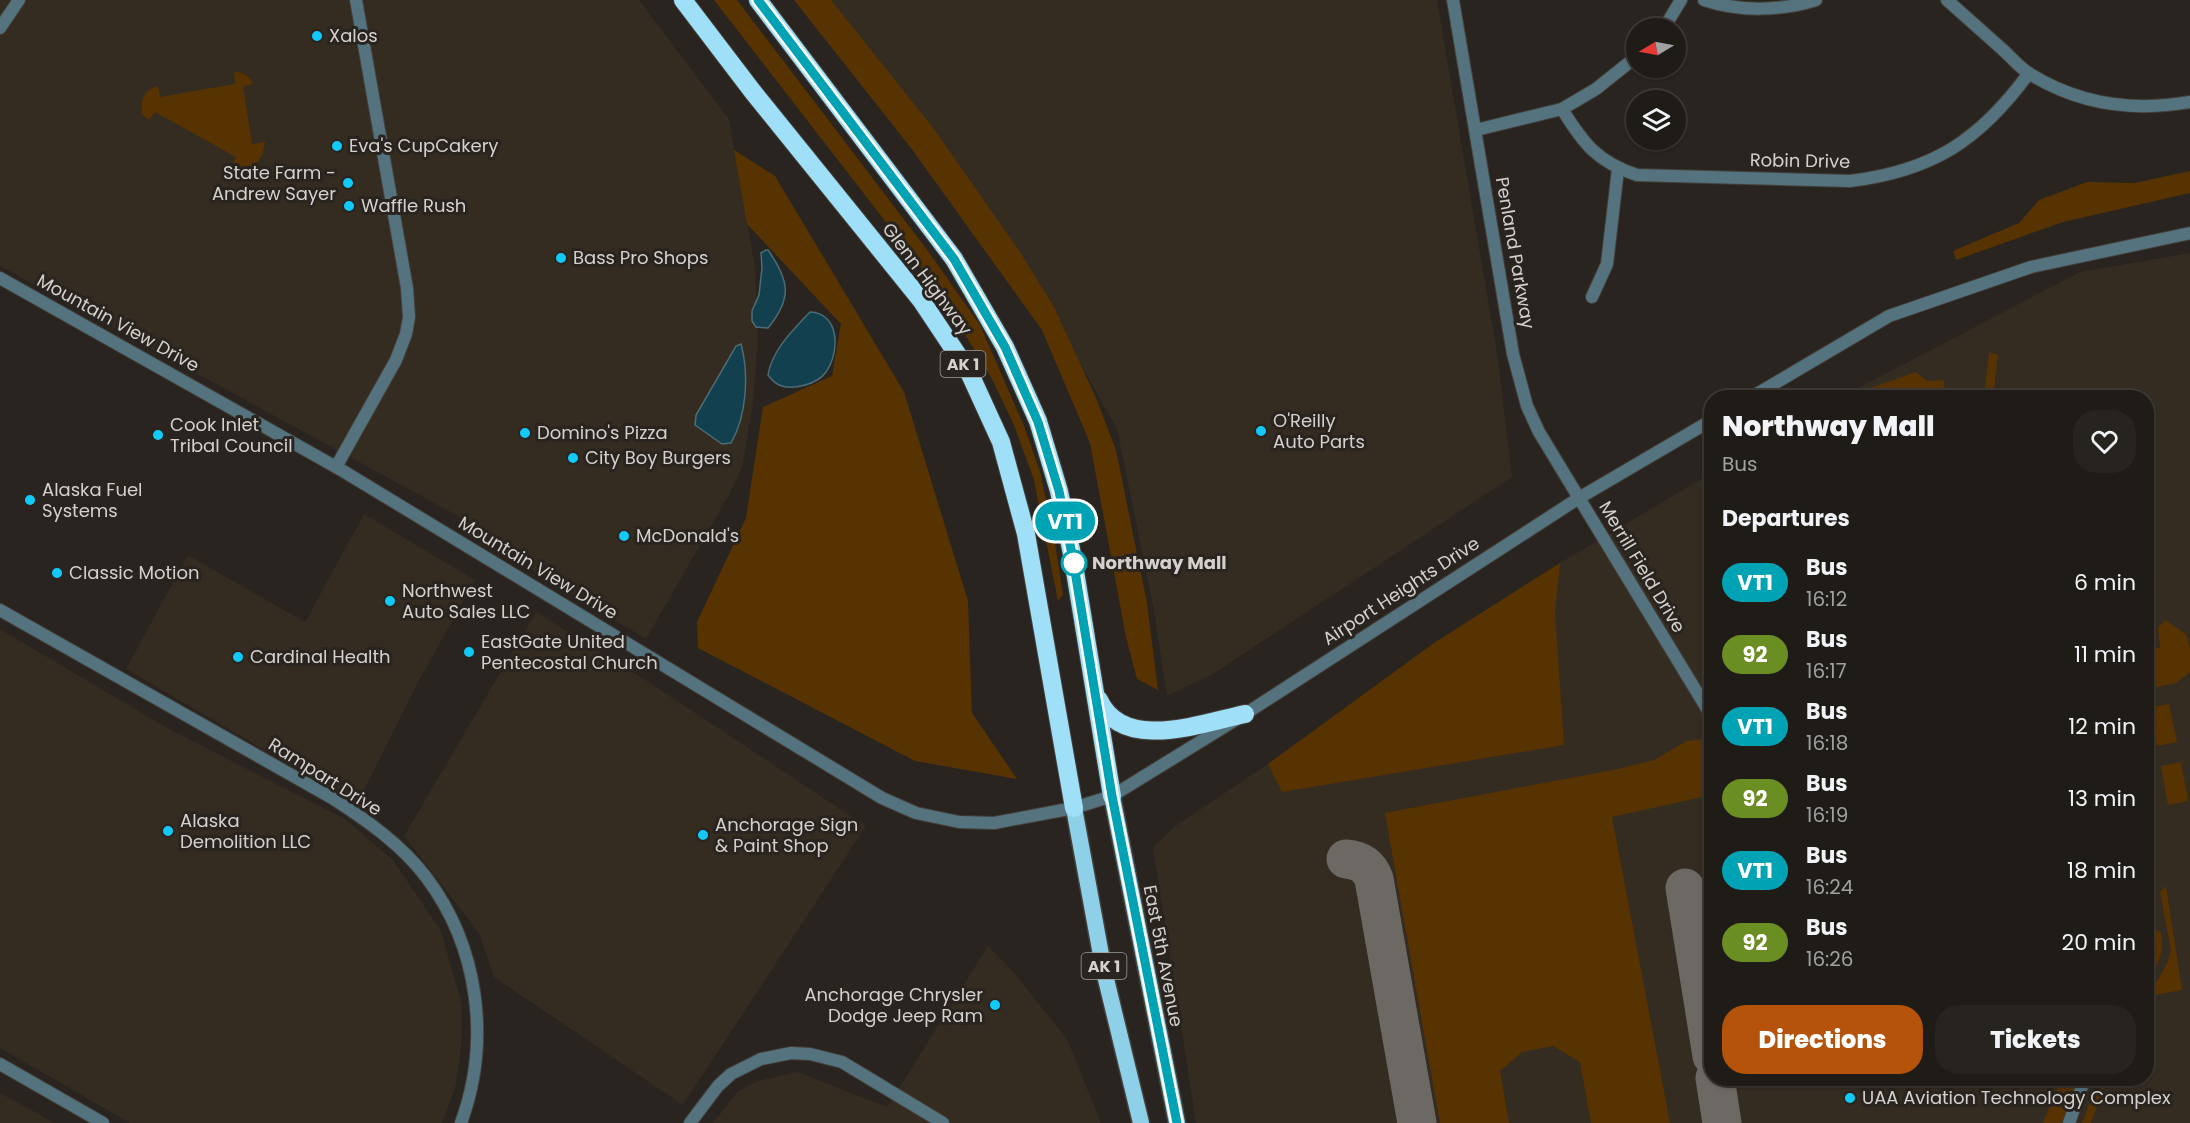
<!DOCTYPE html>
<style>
:root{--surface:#1f1b17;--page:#272420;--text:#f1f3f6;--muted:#a1a1a1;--line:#3c3936;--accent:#b45309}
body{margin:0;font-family:Poppins,sans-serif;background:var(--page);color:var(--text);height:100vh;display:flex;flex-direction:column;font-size:22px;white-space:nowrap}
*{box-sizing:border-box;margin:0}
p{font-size:20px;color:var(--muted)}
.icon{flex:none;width:33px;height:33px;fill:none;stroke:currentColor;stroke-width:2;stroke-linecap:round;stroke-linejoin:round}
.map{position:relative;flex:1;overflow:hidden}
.details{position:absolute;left:1704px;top:390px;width:450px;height:696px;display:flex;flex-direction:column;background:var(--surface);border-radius:24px;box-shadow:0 2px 4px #0004,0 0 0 2px var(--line)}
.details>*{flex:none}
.badge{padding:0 12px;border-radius:20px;font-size:21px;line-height:39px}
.needle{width:39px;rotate:260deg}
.buttons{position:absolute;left:1626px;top:18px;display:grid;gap:12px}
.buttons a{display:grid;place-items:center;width:60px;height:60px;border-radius:50%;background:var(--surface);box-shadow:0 2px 4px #0004,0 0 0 2px var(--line);font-size:30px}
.map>.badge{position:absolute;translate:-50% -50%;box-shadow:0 0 0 3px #fff}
h2{padding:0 18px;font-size:22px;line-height:54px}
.round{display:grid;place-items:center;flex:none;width:63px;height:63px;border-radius:24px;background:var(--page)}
.summary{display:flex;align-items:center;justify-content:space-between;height:102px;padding:0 18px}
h1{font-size:28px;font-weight:800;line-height:45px}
.cta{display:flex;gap:12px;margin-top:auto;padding:12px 18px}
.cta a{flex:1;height:69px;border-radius:24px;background:var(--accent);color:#fff;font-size:24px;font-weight:800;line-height:69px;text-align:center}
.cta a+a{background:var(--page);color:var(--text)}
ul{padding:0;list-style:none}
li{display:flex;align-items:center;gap:18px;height:72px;padding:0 18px}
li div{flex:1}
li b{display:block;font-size:22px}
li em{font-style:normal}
li .badge{min-width:66px;font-weight:700;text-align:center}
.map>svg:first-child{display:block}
.built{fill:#342b21}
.green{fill:#583302}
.water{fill:#13404f;stroke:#4d6c75;stroke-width:1.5}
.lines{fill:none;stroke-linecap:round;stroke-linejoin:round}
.taxiway{stroke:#6c6864;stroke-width:39}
.minor-casing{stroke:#44403b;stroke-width:14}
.tertiary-casing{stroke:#44403b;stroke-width:14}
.trunk-casing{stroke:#44403b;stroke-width:19}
.motorway-casing{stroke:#44403b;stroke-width:20}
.minor{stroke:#54737f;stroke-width:12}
.tertiary{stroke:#54737f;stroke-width:12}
.trunk{stroke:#8fd0e9;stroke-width:16}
.motorway{stroke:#9fdff7;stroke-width:18}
.line-casing{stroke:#fff;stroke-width:14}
.line{stroke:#00a3b4;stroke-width:9}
.poi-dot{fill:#11cafa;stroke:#29241f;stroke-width:2}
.stop-dot{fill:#fff;stroke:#00a3b4;stroke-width:3}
.labels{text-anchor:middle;stroke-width:6;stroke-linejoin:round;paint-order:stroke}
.shield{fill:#29241f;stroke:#a19d99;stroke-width:1.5}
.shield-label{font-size:16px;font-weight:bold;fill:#d4d1cd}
.poi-label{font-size:18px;fill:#d4d1cd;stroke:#29241f;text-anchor:start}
.street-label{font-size:18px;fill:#d4d1cd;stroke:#29241f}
.stop-label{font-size:18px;font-weight:bold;fill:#d4d1cd;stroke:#29241f;text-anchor:start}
</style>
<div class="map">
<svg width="2190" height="1123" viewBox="0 0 2190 1123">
<rect width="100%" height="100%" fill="#29241f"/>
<!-- built -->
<path class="built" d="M0,0h639l90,119 26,148 3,73 -5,64 -11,64 -13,27 -83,144 -131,-80 -57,-43 -458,-250z
M831,0h606l61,359 14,118 -299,197 -46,22 -14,-90 -36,-177 -68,-121z
M2190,253v870h-994l-43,-276 21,-20 94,-63 166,-121 126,-80 151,-90 1,605h434v-680l-305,-1 239,-125z
M364,514l111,66 -59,106 -59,118 -231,-135 62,-114 117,67z
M536,612l111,69 219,145 -183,279 -189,-128 -15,-44 -75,-97z
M0,629l169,100 176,90 48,41 48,71 21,74 -1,44 -6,40 -13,34h-312l-130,-75z
M988,946l24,24 55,69 34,84h-388l24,-31 20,-11 41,-9 89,35z
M0,1093l37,20 17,10h-54z"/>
<!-- green -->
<path class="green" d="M714,0h23l191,251 52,74 44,101 16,45 15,72 8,52 -5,6 -24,-121 -20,-55 -22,-46 -55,-91z
M794,0h37l103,129 86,123 34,55 42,91 20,52 31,153 11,87 -21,-11 -11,-42 -36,-194 -48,-113 -131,-182z
M234,72c10,0 14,3 19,12l-10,2 9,58 13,-2c-2,19 -14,32 -33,24l4,-9 -81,-45 -6,8 -7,-6c-1,-14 1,-24 16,-28l2,11 75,-13z
M734,150l41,26 129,216 64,209 4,112 45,66 -102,-18 -217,-113 -1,-26 49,-104 17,-111 69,-31 9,-52 -94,-100z
M2190,171v22l-127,29 -107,38 -3,-9 66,-28 20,-23 48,-18 48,1z
M1989,352l9,3 -5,42h-9z
M1916,372l11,9 17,-1 1,17h-82l2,-7z
M1560,563l-5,49 9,133 -282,47 -14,-28 166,-121z
M2165,620l21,14 4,15v23l-14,11 -29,6v-41h13l-2,-20z
M2169,704l8,38 -20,4 -7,-39z
M1711,738v57l-99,22 58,306h-79l-11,-61 -27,-16 -31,6 -22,19 9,52h-69l-55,-310 233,-44 36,-9 33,-19z
M2181,762l7,39 -20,4 -7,-39z
M2146,769l9,39 -8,1h-1z
M2166,886l16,104 -34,6 19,-32 4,-14 -11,-58z
M2156,930l5,3c4,20 -5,35 -14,52v-28z
M2061,1079h16l-14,44h-20z
M2099,1079h8l-16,44h-9z"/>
<!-- water -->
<path class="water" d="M766,250h2c21,30 25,48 0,78l-12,-1 -4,-6v-10l7,-16 3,-27 -1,-15z
M810,312c30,1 30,40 16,60 -8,12 -34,19 -47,13 -4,-2 -8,-6 -11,-10 4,-25 25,-45 42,-63z
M741,344c8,30 6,71 -10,99l-9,1 -27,-19 1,-10 40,-69z"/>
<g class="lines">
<!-- taxiway -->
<path class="taxiway" d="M1346,859c14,1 23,7 28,20l43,244
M1685,888l27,168
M1715,1078l7,45"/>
<defs>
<path id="minor" d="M1704,0c36,12 77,11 112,0
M1947,0c18,16 37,33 55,49 9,8 18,19 28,25 50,31 103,38 160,28
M0,28l19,-28
M1664,28l17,-28
M1562,109c21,34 35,53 75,66l213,6c83,-10 130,-41 179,-108
M1476,130l86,-21 34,-20 40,-32
M1592,297l15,-33 11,-95
M336,467l60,-107 10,-26 3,-17 -2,-29 -51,-288
M1579,498l133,219
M0,610l332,188c33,21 70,47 94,79 53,70 65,164 35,246
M0,1064l103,59
M690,1123l28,-37 13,-12 30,-15 30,-6 19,1 32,8 101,61
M2069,1123l16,-45"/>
<path id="tertiary" d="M1453,0l60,354 14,52 12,26 40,66
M0,278l343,193 539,327 34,15 43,9 35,1 80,-15 38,-12 133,-82 334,-216 133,-78
M1750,398l139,-82 142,-49 159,-34"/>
<path id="trunk" d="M1112,796l65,327
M1074,808l30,163 37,152"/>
<path id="motorway" d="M683,0l70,92 168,208 48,72 32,70 25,92 48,274
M758,0l196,259 51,88 33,74 21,70 14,68 39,237
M1099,700c24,53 103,23 146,14"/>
</defs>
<!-- minor casing -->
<use href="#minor" class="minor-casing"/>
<!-- tertiary casing -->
<use href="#tertiary" class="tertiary-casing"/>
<!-- trunk casing -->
<use href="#trunk" class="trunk-casing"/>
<!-- motorway casing -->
<use href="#motorway" class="motorway-casing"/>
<!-- minor -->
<use href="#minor" class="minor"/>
<!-- tertiary -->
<use href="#tertiary" class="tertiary"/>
<!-- trunk -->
<use href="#trunk" class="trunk"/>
<!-- motorway -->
<use href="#motorway" class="motorway"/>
</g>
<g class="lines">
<defs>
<path id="line" d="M758,0l196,259 51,88 33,75 21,69 14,68 39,237 65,327"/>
</defs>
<!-- line casing -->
<use href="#line" class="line-casing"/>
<!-- line -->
<use href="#line" class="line"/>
</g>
<!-- markers -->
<g class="poi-dot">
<circle cx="317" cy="36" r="6"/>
<circle cx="337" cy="146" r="6"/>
<circle cx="348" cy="183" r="6"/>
<circle cx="349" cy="206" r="6"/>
<circle cx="561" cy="258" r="6"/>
<circle cx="1261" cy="431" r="6"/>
<circle cx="525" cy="433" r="6"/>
<circle cx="158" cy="435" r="6"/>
<circle cx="573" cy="458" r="6"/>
<circle cx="30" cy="500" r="6"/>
<circle cx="624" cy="536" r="6"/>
<circle cx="57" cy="573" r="6"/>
<circle cx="390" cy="601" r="6"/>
<circle cx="469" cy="652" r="6"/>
<circle cx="238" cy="657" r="6"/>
<circle cx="168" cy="831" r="6"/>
<circle cx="703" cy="835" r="6"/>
<circle cx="995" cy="1005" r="6"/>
<circle cx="1850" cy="1098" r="6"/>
</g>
<circle class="stop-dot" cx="1074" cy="563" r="12"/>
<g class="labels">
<!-- shield labels -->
<g class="shield">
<rect x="940.5" y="351" width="45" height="26" rx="4.5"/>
<rect x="1081.5" y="953" width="45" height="26" rx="4.5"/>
</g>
<g class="shield-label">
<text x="963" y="370">AK 1</text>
<text x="1104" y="972">AK 1</text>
</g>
<!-- poi labels -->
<g class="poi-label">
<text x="329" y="42">Xalos</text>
<text x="349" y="152">Eva's CupCakery</text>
<text x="336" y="179" text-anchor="end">State Farm -<tspan x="336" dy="21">Andrew Sayer</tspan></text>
<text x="361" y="212">Waffle Rush</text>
<text x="573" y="264">Bass Pro Shops</text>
<text x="1273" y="427">O'Reilly<tspan x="1273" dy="21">Auto Parts</tspan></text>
<text x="170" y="431">Cook Inlet<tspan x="170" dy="21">Tribal Council</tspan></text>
<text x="537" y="439">Domino's Pizza</text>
<text x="585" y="464">City Boy Burgers</text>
<text x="42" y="496">Alaska Fuel<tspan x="42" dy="21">Systems</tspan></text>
<text x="636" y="542">McDonald's</text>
<text x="69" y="579">Classic Motion</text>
<text x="402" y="597">Northwest<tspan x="402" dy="21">Auto Sales LLC</tspan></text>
<text x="481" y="648">EastGate United<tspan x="481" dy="21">Pentecostal Church</tspan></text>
<text x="250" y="663">Cardinal Health</text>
<text x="180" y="827">Alaska<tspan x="180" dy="21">Demolition LLC</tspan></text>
<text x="715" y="831">Anchorage Sign<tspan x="715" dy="21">&amp; Paint Shop</tspan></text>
<text x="983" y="1001" text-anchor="end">Anchorage Chrysler<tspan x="983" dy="21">Dodge Jeep Ram</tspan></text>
<text x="1862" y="1104">UAA Aviation Technology Complex</text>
</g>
<!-- street labels -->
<g class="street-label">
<text transform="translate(1800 161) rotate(1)" y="6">Robin Drive</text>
<text transform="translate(1515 253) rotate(80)" y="6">Penland Parkway</text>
<text transform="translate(927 279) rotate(53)" y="6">Glenn Highway</text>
<text transform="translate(118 323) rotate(29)" y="6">Mountain View Drive</text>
<text transform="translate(1642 567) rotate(59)" y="6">Merrill Field Drive</text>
<text transform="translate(538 568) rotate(31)" y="6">Mountain View Drive</text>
<text transform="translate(1401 591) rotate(-33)" y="6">Airport Heights Drive</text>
<text transform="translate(325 777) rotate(32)" y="6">Rampart Drive</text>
<text transform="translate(1163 956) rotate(79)" y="6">East 5th Avenue</text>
</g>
<!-- stop labels -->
<g class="stop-label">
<text x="1092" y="569">Northway Mall</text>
</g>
</g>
</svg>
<div class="buttons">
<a><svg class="needle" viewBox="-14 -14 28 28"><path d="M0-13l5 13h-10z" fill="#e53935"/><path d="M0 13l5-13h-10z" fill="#a1a1a1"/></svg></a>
<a><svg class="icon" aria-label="layers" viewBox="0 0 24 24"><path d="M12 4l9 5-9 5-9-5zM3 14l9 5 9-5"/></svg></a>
</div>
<b class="badge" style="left:1065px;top:521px;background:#00a3b4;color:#fff">VT1</b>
<section class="details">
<div class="summary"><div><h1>Northway Mall</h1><p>Bus</p></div><a class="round"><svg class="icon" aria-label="heart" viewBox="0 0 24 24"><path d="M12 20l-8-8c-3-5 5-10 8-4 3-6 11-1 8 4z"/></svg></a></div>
<h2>Departures</h2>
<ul>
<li><span class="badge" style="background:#00a3b4;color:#fff">VT1</span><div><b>Bus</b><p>16:12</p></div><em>6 min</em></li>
<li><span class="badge" style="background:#6b8e23;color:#fff">92</span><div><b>Bus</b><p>16:17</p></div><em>11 min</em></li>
<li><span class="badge" style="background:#00a3b4;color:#fff">VT1</span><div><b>Bus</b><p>16:18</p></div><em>12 min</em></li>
<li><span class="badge" style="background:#6b8e23;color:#fff">92</span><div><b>Bus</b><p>16:19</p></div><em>13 min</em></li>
<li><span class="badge" style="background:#00a3b4;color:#fff">VT1</span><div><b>Bus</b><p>16:24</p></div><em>18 min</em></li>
<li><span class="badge" style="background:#6b8e23;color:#fff">92</span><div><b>Bus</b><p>16:26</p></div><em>20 min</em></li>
</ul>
<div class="cta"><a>Directions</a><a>Tickets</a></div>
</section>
</div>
